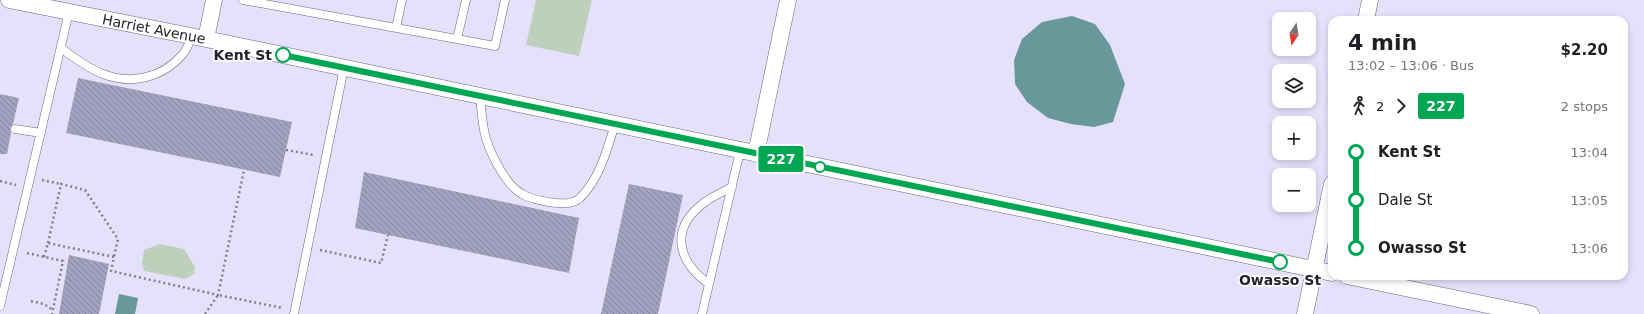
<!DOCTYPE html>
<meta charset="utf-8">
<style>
:root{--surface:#fff;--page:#f6f6f6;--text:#202124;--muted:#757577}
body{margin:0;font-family:"DejaVu Sans",sans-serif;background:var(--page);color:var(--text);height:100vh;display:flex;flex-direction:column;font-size:15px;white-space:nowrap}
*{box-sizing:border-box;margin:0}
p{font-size:13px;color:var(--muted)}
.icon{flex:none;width:22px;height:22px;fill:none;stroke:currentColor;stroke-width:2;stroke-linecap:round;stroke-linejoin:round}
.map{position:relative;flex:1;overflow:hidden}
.panel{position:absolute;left:1328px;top:16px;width:300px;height:264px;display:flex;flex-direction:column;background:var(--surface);border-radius:12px;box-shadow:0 2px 6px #0003}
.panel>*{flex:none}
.badge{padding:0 8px;border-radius:3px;font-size:14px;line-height:26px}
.needle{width:26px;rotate:192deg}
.buttons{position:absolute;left:1272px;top:12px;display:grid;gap:8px}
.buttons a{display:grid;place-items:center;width:44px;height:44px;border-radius:8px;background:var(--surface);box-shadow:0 2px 6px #0003;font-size:20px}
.map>.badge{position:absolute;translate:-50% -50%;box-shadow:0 0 0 2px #fff}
.legs{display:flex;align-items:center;gap:6px;height:44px;padding:0 20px;font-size:13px}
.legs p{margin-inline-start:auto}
.summary{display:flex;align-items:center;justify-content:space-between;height:68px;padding:0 20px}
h1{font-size:22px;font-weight:600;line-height:30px}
ul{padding:0 20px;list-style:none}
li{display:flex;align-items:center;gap:14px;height:48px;font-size:15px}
li i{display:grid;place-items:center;width:6px;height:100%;margin:0 5px;background:currentColor}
li i::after{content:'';width:10px;height:10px;margin:-5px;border:3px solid;border-radius:50%;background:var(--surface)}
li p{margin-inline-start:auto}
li:first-child i{background:linear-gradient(#0000 50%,currentColor 0)}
li:last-child i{background:linear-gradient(currentColor 50%,#0000 0)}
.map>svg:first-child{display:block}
.green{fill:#bed0bb}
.water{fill:#68989a}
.building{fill:url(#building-back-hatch)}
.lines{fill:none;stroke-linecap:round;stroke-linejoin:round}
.lane-casing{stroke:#68637d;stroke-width:9}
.street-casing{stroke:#68637d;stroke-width:17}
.path{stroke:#817e90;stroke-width:2.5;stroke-dasharray:2 3;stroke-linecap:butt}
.lane{stroke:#fff;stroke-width:8}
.street{stroke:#fff;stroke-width:16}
.line-1-casing{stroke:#fff;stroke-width:9}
.line-1{stroke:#00a651;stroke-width:6}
.stop-1-dot{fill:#fff;stroke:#00a651;stroke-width:2}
.labels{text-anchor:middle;stroke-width:3.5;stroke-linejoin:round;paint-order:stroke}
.street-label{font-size:14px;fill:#23212c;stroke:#fff}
.stop-label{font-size:14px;font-weight:bold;fill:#23212c;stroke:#fff;text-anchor:end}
</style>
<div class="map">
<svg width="1644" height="314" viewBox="0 0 1644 314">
<defs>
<pattern id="building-back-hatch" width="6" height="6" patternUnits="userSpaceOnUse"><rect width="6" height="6" fill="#a2a2c0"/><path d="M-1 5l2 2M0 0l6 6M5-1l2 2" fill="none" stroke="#84849c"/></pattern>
</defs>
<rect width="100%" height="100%" fill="#e5e1fa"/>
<!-- green -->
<path class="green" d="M536,0h56l-13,56 -53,-11z
M160,244l24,5 11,18 -1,7 -9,5 -41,-8 -2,-8 2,-13z"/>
<!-- water -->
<path class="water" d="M1072,16l23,8 15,21 15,39 -12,38 -19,5 -23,-3 -23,-6 -21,-16 -12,-18 -1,-24 8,-21 20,-17z
M119,294l19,4 -3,16h-20z"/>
<!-- building -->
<path class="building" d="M78,78l214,44 -12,55 -214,-44z
M0,94l19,4 -6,26 -3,4 1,5 -4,21h-7z
M364,172l215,46 -10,55 -214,-45z
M629,184l54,11 -25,119h-57z
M69,255l40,9 -10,50h-40z"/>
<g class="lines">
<defs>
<path id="lane" d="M243,0l252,46 10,-46
M396,28l6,-28
M457,39l9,-39
M61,48c13,10 27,20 42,26 28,11 59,4 79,-19 5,-5 7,-13 11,-19
M480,96c1,11 2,23 4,34 3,18 21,55 38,64 8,5 17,6 26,8 10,1 23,4 32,-4 20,-20 27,-48 35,-74
M15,129l26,4
M709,284c-32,-23 -40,-56 -4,-82 8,-6 18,-10 27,-15
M0,306l69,-294
M294,314l50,-246
M702,314l38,-163"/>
<path id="street" d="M9,0l197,39 1126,234
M1366,20l4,-20
M206,39l8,-39
M756,154l32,-154
M1347,276l184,38
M1305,314l27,-130"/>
</defs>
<!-- lane casing -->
<use href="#lane" class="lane-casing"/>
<!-- street casing -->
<use href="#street" class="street-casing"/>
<!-- path -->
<path class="path" d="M286,150l28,5
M42,180l19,4
M0,181l16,4
M48,243l13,-59 24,6 33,49 -4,18
M320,250l61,13 7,-28
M27,253l36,8 -11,53
M44,257l4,-14 66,14 -3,14 107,24 26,-125
M31,301l13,3 9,6
M205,314l13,-19 65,13"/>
<!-- lane -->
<use href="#lane" class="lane"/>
<!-- street -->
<use href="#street" class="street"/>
</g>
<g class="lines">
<defs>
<path id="line-1" d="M283,55l997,207"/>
</defs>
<!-- line-1 casing -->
<use href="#line-1" class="line-1-casing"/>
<!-- line-1 -->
<use href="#line-1" class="line-1"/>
</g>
<!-- markers -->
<g class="stop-1-dot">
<circle cx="283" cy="55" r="7"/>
<circle cx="820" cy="167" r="5"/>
<circle cx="1280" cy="262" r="7"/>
</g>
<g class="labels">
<!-- street labels -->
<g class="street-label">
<text transform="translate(154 29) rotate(11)" y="5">Harriet Avenue</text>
</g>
<!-- stop labels -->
<g class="stop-label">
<text x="272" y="60">Kent St</text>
<text x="1280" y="285" text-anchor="middle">Owasso St</text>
</g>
</g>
</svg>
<div class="buttons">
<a><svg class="needle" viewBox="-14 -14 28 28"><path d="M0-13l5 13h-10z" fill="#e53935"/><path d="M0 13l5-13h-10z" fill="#757577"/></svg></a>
<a><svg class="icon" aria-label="layers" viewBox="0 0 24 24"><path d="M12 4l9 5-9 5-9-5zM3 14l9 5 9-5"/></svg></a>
<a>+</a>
<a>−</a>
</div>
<b class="badge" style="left:781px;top:159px;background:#00a651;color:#fff">227</b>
<section class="panel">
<div class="summary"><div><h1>4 min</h1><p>13:02 – 13:06 · Bus</p></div><b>$2.20</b></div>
<div class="legs"><svg class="icon" aria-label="walk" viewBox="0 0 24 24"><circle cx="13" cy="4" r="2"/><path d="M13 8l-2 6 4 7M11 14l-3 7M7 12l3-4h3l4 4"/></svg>2<svg class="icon" aria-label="forward" viewBox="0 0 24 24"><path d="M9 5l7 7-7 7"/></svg><b class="badge" style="background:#00a651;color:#fff">227</b><p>2 stops</p></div>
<ul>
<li><i style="color:#00a651"></i><b>Kent St</b><p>13:04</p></li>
<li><i style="color:#00a651"></i><span>Dale St</span><p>13:05</p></li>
<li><i style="color:#00a651"></i><b>Owasso St</b><p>13:06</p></li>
</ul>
</section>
</div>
